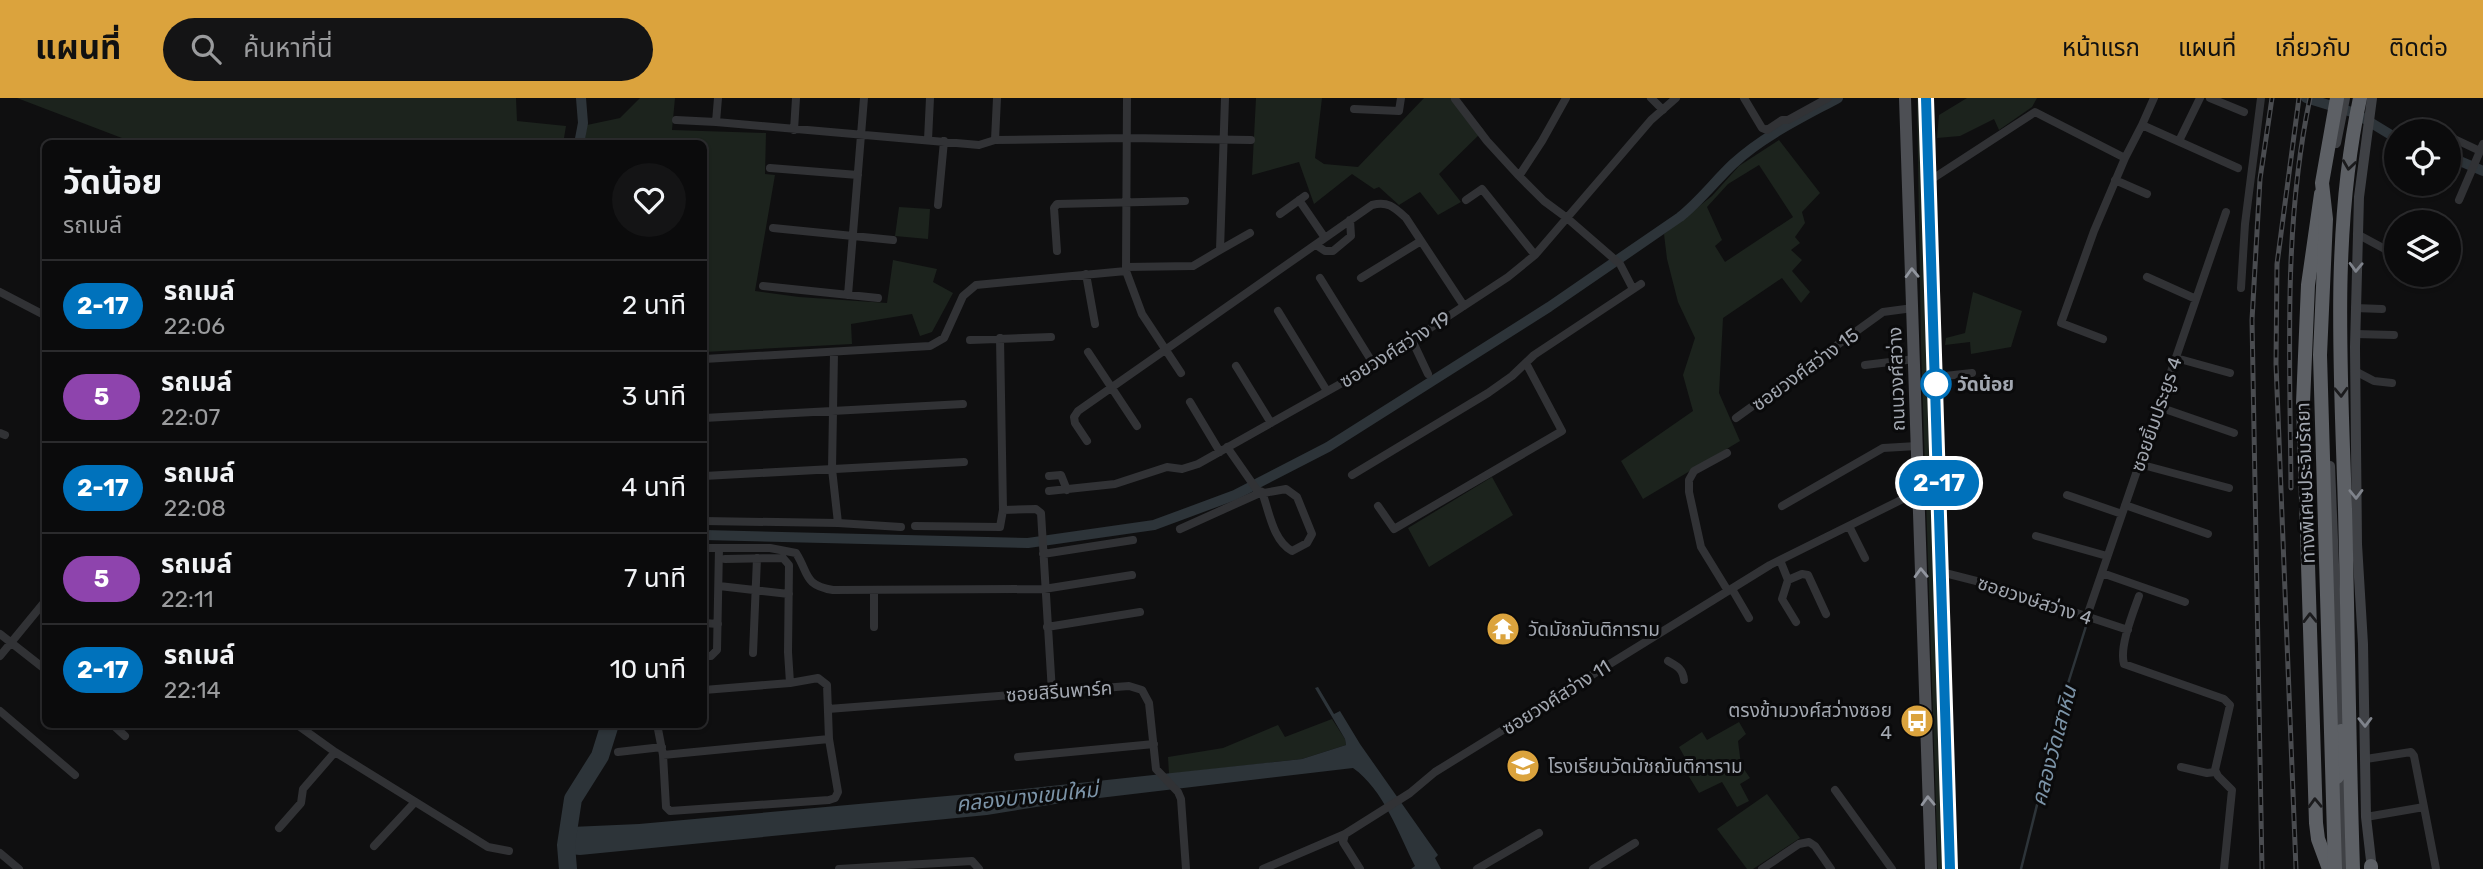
<!DOCTYPE html>
<html lang="th">
<meta charset="utf-8">
<style>
:root{--surface:#0b0b0c;--page:#141415;--text:#f1f3f6;--muted:#9a9b9d;--line:#2b2b2d;--accent:#dba33d}
body{margin:0;font-family:Rubik,"Noto Sans Thai",sans-serif;background:var(--page);color:var(--text);height:100vh;display:flex;flex-direction:column;font-size:26px;white-space:nowrap}
*{box-sizing:border-box;margin:0}
p{font-size:23px;color:var(--muted)}
.icon{flex:none;width:38px;height:38px;fill:none;stroke:currentColor;stroke-width:2;stroke-linecap:round;stroke-linejoin:round}
.map{position:relative;flex:1;overflow:hidden}
.drawer{position:absolute;left:42px;top:42px;width:665px;height:588px;display:flex;flex-direction:column;background:var(--surface);border-radius:10px;box-shadow:0 2px 5px #0004,0 0 0 2px var(--line)}
.drawer>*{flex:none}
.badge{padding:0 14px;border-radius:23px;font-size:24px;line-height:46px}
.buttons{position:absolute;left:2384px;top:21px;display:grid;gap:14px}
.buttons a{display:grid;place-items:center;width:77px;height:77px;border-radius:50%;background:var(--surface);box-shadow:0 2px 5px #0004,0 0 0 2px var(--line);font-size:35px}
.map>.badge{position:absolute;translate:-50% -50%;box-shadow:0 0 0 4px #fff}
.round{display:grid;place-items:center;flex:none;width:74px;height:74px;border-radius:37px;background:var(--page)}
.headline{display:flex;align-items:center;justify-content:space-between;height:119px;padding:0 21px}
h1{font-size:33px;font-weight:700;line-height:52px}
ul{padding:0;list-style:none}
li{display:flex;align-items:center;gap:21px;height:91px;padding:0 21px;border-top:2px solid var(--line)}
li div{flex:1}
li b{display:block;font-size:26px}
li em{font-style:normal}
li .badge{min-width:77px;font-weight:700;text-align:center}
header{display:flex;align-items:center;gap:42px;box-sizing:border-box;height:98px;padding:0 35px;background:var(--accent);color:#111}
header strong{font-size:33px}
nav{display:flex;gap:38px;margin-inline-start:auto;font-size:24px}
.search{width:490px;height:63px;background:var(--page);display:flex;align-items:center;gap:18px;box-sizing:border-box;padding:0 24px;border-radius:38px;color:var(--muted);font-size:26px}
.map>svg:first-child{display:block}
.green{fill:#1c231d;fill-rule:evenodd}
.water{fill:#2d3439}
.lines{fill:none;stroke-linecap:round;stroke-linejoin:round}
.stream{stroke:#2d3439;stroke-width:2.5}
.canal{stroke:#2d3439;stroke-width:10}
.river{stroke:#2d3439;stroke-width:18}
.street{stroke:#313235;stroke-width:8}
.secondary{stroke:#3f4145;stroke-width:10}
.primary{stroke:#4d4f54;stroke-width:12}
.highway{stroke:#5d6065;stroke-width:14}
.rail-casing{stroke:#4a4c50;stroke-width:5}
.rail{stroke:#0a0a0b;stroke-width:2.5;stroke-dasharray:8;stroke-linecap:butt}
.highway-bridge{stroke:#5d6065;stroke-width:14}
.oneway{stroke:#1b1b1d}
.oneway2{stroke:#7f838b}
.oneway3{stroke:#91959e}
.line-casing{stroke:#fff;stroke-width:16}
.line{stroke:#0072bc;stroke-width:10}
.stop-dot{fill:#fff;stroke:#0072bc;stroke-width:3.5}
.labels{text-anchor:middle;stroke-width:6;stroke-linejoin:round;paint-order:stroke}
.street-label{font-size:19px;fill:#a2a7b0;stroke:#0a0a0b}
.stop-label{font-size:19px;font-weight:bold;fill:#a2a7b0;stroke:#0a0a0b;text-anchor:start}
.poi-label{font-size:19px;fill:#a2a7b0;stroke:#0a0a0b;text-anchor:start}
.water-label{font-size:21px;font-style:italic;fill:#7c94a8;stroke:#0a0a0b}
</style>
<header>
<strong>แผนที่</strong>
<div class="search"><svg class="icon" aria-label="search" viewBox="0 0 24 24"><circle cx="10" cy="10" r="6"/><path d="M15 15l6 6"/></svg>ค้นหาที่นี่</div>
<nav><a>หน้าแรก</a><a>แผนที่</a><a>เกี่ยวกับ</a><a>ติดต่อ</a></nav>
</header>
<div class="map">
<svg width="2483" height="771" viewBox="0 0 2483 771">
<rect width="100%" height="100%" fill="#0f0f10"/>
<!-- green -->
<path class="green" d="M17,0h499l1,23 49,5 -3,18 -428,-1z
M640,0h35l-3,32 94,3 -1,41 10,1 -20,116 44,6 88,6 6,-43 44,9 -4,13 20,11 -21,39 -12,4 -8,-22 -61,10 1,20 -148,8v-208h-120l3,-19 33,-7z
M1256,0h66l-7,60 9,6 34,3 66,-69h32l28,32 -45,44 22,28 -23,13 -18,-23 -21,13 -20,-18 -5,2 -22,-15 -38,30 -15,-42 -47,13z
M1917,0h3l24,771h-6l-17,-523z
M1967,0h70l-5,9 -33,23 -5,-11 -34,17 -23,2 2,-23z
M1779,42l41,53 -18,19 3,11 -10,14 5,6 -9,7 11,10 -10,11 18,21 -9,11 -19,-25 -59,40 -4,75 21,48 -97,58 -22,-38 72,-50 -10,-36 12,-37 -17,-36 -11,-43 -3,-25 48,-38 27,-30zM1759,67l34,52 -68,45 -10,-16 7,-6 -15,-33 21,-23z
M899,109l31,2 -2,30 -33,-3z
M1973,194l49,19 -11,36 -40,7 -1,-12 -25,3 1,-7 19,-5z
M1492,379l21,38 -84,52 -21,-39z
M1332,621l13,20 1,6 -44,14 -133,15 -1,-17 55,-9 55,-23 7,12z
M1739,624l7,12 -8,7 3,24 9,13 -10,6 9,17 -12,6 -15,-25 -23,11 -11,-18 5,-3 -14,-25 23,-15 5,8z
M1767,696l33,44 -47,31h-6l-30,-40z"/>
<!-- water -->
<path class="water" d="M1318,589l16,27 6,-3 20,33 78,111 -3,3 6,11h-30l4,-3c-17,-33 -31,-76 -62,-98l-279,33 -87,14 -407,40 -11,-1 2,-27 68,-3 374,-34 289,-31 44,-14 -1,-6 -30,-51z"/>
<g class="lines">
<!-- stream -->
<path class="stream" d="M2021,771l44,-176 22,-70"/>
<!-- canal -->
<path class="canal" d="M2306,0l49,15 41,25
M579,46l4,-21 -2,-25
M2448,58l35,15
M704,437l324,8 126,-18 81,-30 93,-48 221,-140 131,-90c20,-16 35,-36 53,-53 30,-28 70,-47 105,-66"/>
<!-- river -->
<path class="river" d="M568,771l-2,-24 7,-46 27,-43 10,-32"/>
<!-- street -->
<path class="street" d="M1127,0l-1,173 16,43 39,59
M1651,0l12,12
M1744,0l18,30 5,2 15,-10h6l40,-22
M2210,0l34,14
M1455,1l32,42 32,35 25,25 23,17 53,46 13,25
M1354,11l45,2 2,-13
M676,22l40,2 263,23 16,-5 133,-2 123,2
M716,24l2,-24
M2142,27l12,-27
M794,32l2,-32
M2448,38l32,15
M928,42l2,-42
M995,42l2,-42
M2179,43l21,-43
M770,70l88,7
M1519,78l23,-35 24,-43
M2115,82l32,14
M1929,83l106,-69 90,46 17,-33 96,43
M1299,102l26,38
M1466,102l16,-11 53,66
M2459,102l24,-56
M938,107l6,-64
M1280,116l25,-18
M773,130l120,12
M2357,136l39,21
M1316,147l9,6h8l18,-15 -1,-16
M1220,152l30,-17
M1057,153l-3,-43 3,-4 128,-3
M1126,169l67,-1 27,-16 5,-152
M1086,176l9,50
M2147,179l49,22
M1320,180l54,87
M1361,180l60,-37
M763,188l115,12
M2241,190l4,-64 16,-126
M0,194l46,24
M848,197l16,-197
M2355,210l27,1
M1278,213l49,80
M2355,236l39,1
M2103,241l-42,-16 33,-92 31,-73
M970,242l81,-3
M1412,242l16,34
M1088,254l49,74
M834,255l-2,116 6,54
M2176,260l54,15
M704,261l226,-13 14,-8 19,-42 13,-11 150,-14
M1865,267l50,-6
M1236,268l35,57
M2355,273l19,10 18,2
M1936,279l36,-4
M1190,304l30,50
M2159,309l75,26
M704,320l259,-14
M1736,320l147,-106 30,-4
M0,335l5,2
M1087,343l-12,-18 -1,-6 4,-6 294,-206c16,-4 22,2 34,13l58,88
M1727,355l-33,18 -5,9v12l12,55 27,44
M2139,366l90,24
M1352,377l136,-82 24,-17 22,-21 107,-71
M704,378l260,-14
M1049,378l12,-1 6,15
M1049,393l66,-7 52,-17 15,2 16,-5 176,-99 134,-88 27,-22 116,-135 25,-22
M2067,397l55,19
M2125,407l83,29
M1378,408l16,23 168,-98 -36,-68
M1782,408l101,-58 34,-2
M1003,412l33,-1 5,4 11,179
M704,423l134,2 63,4
M915,428l85,1 3,-17 -3,-172
M1849,428l16,32
M1180,431l82,-37c7,19 11,49 30,59l15,-8 5,-9 -15,-37 -11,-8 -22,4 -7,-3 -30,-43
M2036,438l71,20
M704,450h66l26,5c13,20 7,32 37,37l211,-1 88,-14
M1043,456l90,-14
M725,461l58,-1 6,7 -1,87 2,31
M1780,462l8,20 -6,19 14,23
M1941,474l51,13 136,45
M2102,475l83,29
M1788,482l14,-6 6,1 18,39
M719,488l70,8
M1732,491l17,29
M874,492v37
M2139,498c-6,17 -20,51 -15,68l100,35 6,6 -15,65 3,6 14,14 -8,79
M2087,518l139,-404
M704,525l14,1
M1047,529l93,-15
M0,536l46,36
M753,555l4,-95
M0,558l46,-56
M704,558h7l6,-6 2,-102
M1668,563c9,5 15,8 16,19
M828,611l301,-23 13,4 7,13 7,66 22,23 3,7 5,70
M0,613l75,64
M112,626l13,12
M296,626l39,28
M657,626l6,31 3,52 4,4 159,-11 6,-2 3,-6 -9,-53 -2,-54 -9,-7 -28,5 -86,7
M618,654l44,-5
M663,657l166,-16
M1018,659l136,-13
M2366,661l45,-7 3,4 10,51
M2181,669l26,6 8,-1
M1835,692l57,79
M2366,719l58,-10 12,62
M279,730l22,-25 2,-14 32,-37 153,95 21,4
M374,748l41,-44
M0,755l19,16
M839,771l133,-8 7,8
M1263,771l82,-35
M1360,771l-17,-27 2,-8 65,-41 25,-21 335,-207 149,-74
M1477,771l62,-36
M1593,771l42,-26
M1762,771l37,-25 10,-2 6,4 16,23"/>
<!-- secondary -->
<path class="secondary" d="M2372,0l-13,99 -4,150 2,197 6,100 3,173 6,52
M2336,45l9,-45
M2330,368l11,271
M2342,669l2,102"/>
<!-- primary -->
<path class="primary" d="M1905,0l26,771
M1926,0l24,771"/>
<!-- highway -->
<path class="highway" d="M2321,96l-13,91 -5,118 13,420 2,16 11,30
M2337,679l4,-46
M2353,771c-4,-120 -5,-240 -8,-360 -4,-136 -14,-276 15,-411
M2371,771v-3"/>
<defs>
<path id="rail" d="M2291,390c-1,-130 -8,-262 19,-390
M2262,771l-10,-549 8,-141 12,-81
M2296,771l-20,-505 1,-100 22,-166"/>
</defs>
<!-- rail casing -->
<use href="#rail" class="rail-casing"/>
<!-- rail -->
<use href="#rail" class="rail"/>
<!-- highway-bridge -->
<path class="highway-bridge" d="M2335,771l-15,-514 6,-136 -4,-36 15,-85"/>
</g>
<!-- one-way arrows -->
<defs><path id="oneway-chevron" d="M-2-3.5L2.5 0L-2 3.5" fill="none" stroke-width="1.6" stroke-linecap="round" stroke-linejoin="round" transform="scale(1.75)"/></defs>
<g class="oneway">
<use href="#oneway-chevron" transform="translate(2349 67) rotate(98)"/>
<use href="#oneway-chevron" transform="translate(2341 294) rotate(88)"/>
<use href="#oneway-chevron" transform="translate(2310 520) rotate(-91)"/>
<use href="#oneway-chevron" transform="translate(2315 705) rotate(-92)"/>
</g>
<g class="oneway2">
<use href="#oneway-chevron" transform="translate(2356 169) rotate(92)"/>
<use href="#oneway-chevron" transform="translate(2356 396) rotate(89)"/>
<use href="#oneway-chevron" transform="translate(2365 624) rotate(89)"/>
</g>
<g class="oneway3">
<use href="#oneway-chevron" transform="translate(1912 175) rotate(-92)"/>
<use href="#oneway-chevron" transform="translate(1921 475) rotate(-92)"/>
<use href="#oneway-chevron" transform="translate(1928 703) rotate(-92)"/>
</g>
<g class="lines">
<defs>
<path id="line" d="M1926,0l24,771"/>
</defs>
<!-- line casing -->
<use href="#line" class="line-casing"/>
<!-- line -->
<use href="#line" class="line"/>
</g>
<!-- icons -->
<defs>
<symbol id="temple-disc" viewBox="-11 -11 22 22"><circle r="9.5" fill="#dba33d" stroke="#0a0a0b"/><path d="M0-6L5-2H3V0L6.5 2.5H4V6H1.5V3h-3V6H-4V2.5H-6.5L-3 0V-2H-5Z" fill="#fff"/></symbol>
<symbol id="bus-disc" viewBox="-11 -11 22 22"><circle r="9.5" fill="#dba33d" stroke="#0a0a0b"/><path d="M-5-6H5V4H4V6H2V4H-2V6H-4V4H-5ZM-3.5-4V0h7V-4ZM-3.5 1.2v1.5H-2V1.2ZM2 1.2v1.5H3.5V1.2Z" fill="#fff"/></symbol>
<symbol id="school-disc" viewBox="-11 -11 22 22"><circle r="9.5" fill="#dba33d" stroke="#0a0a0b"/><path d="M0-5L7-2L0 1L-7-2ZM-4 1L0 2.5L4 1V4Q0 6-4 4Z" fill="#fff"/></symbol>
</defs>
<g fill-rule="evenodd">
<use href="#temple-disc" x="1484" y="512" width="38" height="38"/>
<use href="#bus-disc" x="1898" y="604" width="38" height="38"/>
<use href="#school-disc" x="1504" y="649" width="38" height="38"/>
</g>
<!-- markers -->
<circle class="stop-dot" cx="1936" cy="286" r="14"/>
<g class="labels">
<!-- street labels -->
<g class="street-label">
<text transform="translate(1395 251) rotate(-32)" y="7">ซอยวงศ์สว่าง 19</text>
<text transform="translate(1805 271) rotate(-36)" y="7">ซอยวงศ์สว่าง 15</text>
<text transform="translate(1896 281) rotate(-92)" y="7">ถนนวงศ์สว่าง</text>
<text transform="translate(2156 316) rotate(-71)" y="7">ซอยยิ้มประยูร 4</text>
<text transform="translate(2305 385) rotate(-92)" y="7">ทางพิเศษประจิมรัถยา</text>
<text transform="translate(2035 502) rotate(18)" y="7">ซอยวงษ์สว่าง 4</text>
<text transform="translate(1059 593) rotate(-4)" y="7">ซอยสิรีนพาร์ค</text>
<text transform="translate(1556 599) rotate(-32)" y="7">ซอยวงศ์สว่าง 11</text>
</g>
<!-- stop labels -->
<g class="stop-label">
<text x="1957" y="293">วัดน้อย</text>
</g>
<!-- poi labels -->
<g class="poi-label">
<text x="1528" y="538">วัดมัชฌันติการาม</text>
<text x="1892" y="619" text-anchor="end">ตรงข้ามวงศ์สว่างซอย<tspan x="1892" dy="22">4</tspan></text>
<text x="1548" y="675">โรงเรียนวัดมัชฌันติการาม</text>
</g>
<!-- water labels -->
<g class="water-label">
<text transform="translate(2054 648) rotate(-75)" y="7">คลองวัดเสาหิน</text>
<text transform="translate(1027 699) rotate(-6)" y="7">คลองบางเขนใหม่</text>
</g>
</g>
</svg>
<div class="buttons">
<a><svg class="icon" aria-label="locate" viewBox="0 0 24 24"><circle cx="12" cy="12" r="6"/><path d="M12 2v4M12 18v4M2 12h4M18 12h4"/></svg></a>
<a><svg class="icon" aria-label="layers" viewBox="0 0 24 24"><path d="M12 4l9 5-9 5-9-5zM3 14l9 5 9-5"/></svg></a>
</div>
<b class="badge" style="left:1939px;top:385px;background:#0072bc;color:#fff">2-17</b>
<section class="drawer">
<div class="headline"><div><h1>วัดน้อย</h1><p>รถเมล์</p></div><a class="round"><svg class="icon" aria-label="heart" viewBox="0 0 24 24"><path d="M12 20l-8-8c-3-5 5-10 8-4 3-6 11-1 8 4z"/></svg></a></div>
<ul>
<li><span class="badge" style="background:#0072bc;color:#fff">2-17</span><div><b>รถเมล์</b><p>22:06</p></div><em>2 นาที</em></li>
<li><span class="badge" style="background:#8e44ad;color:#fff">5</span><div><b>รถเมล์</b><p>22:07</p></div><em>3 นาที</em></li>
<li><span class="badge" style="background:#0072bc;color:#fff">2-17</span><div><b>รถเมล์</b><p>22:08</p></div><em>4 นาที</em></li>
<li><span class="badge" style="background:#8e44ad;color:#fff">5</span><div><b>รถเมล์</b><p>22:11</p></div><em>7 นาที</em></li>
<li><span class="badge" style="background:#0072bc;color:#fff">2-17</span><div><b>รถเมล์</b><p>22:14</p></div><em>10 นาที</em></li>
</ul>
</section>
</div>
